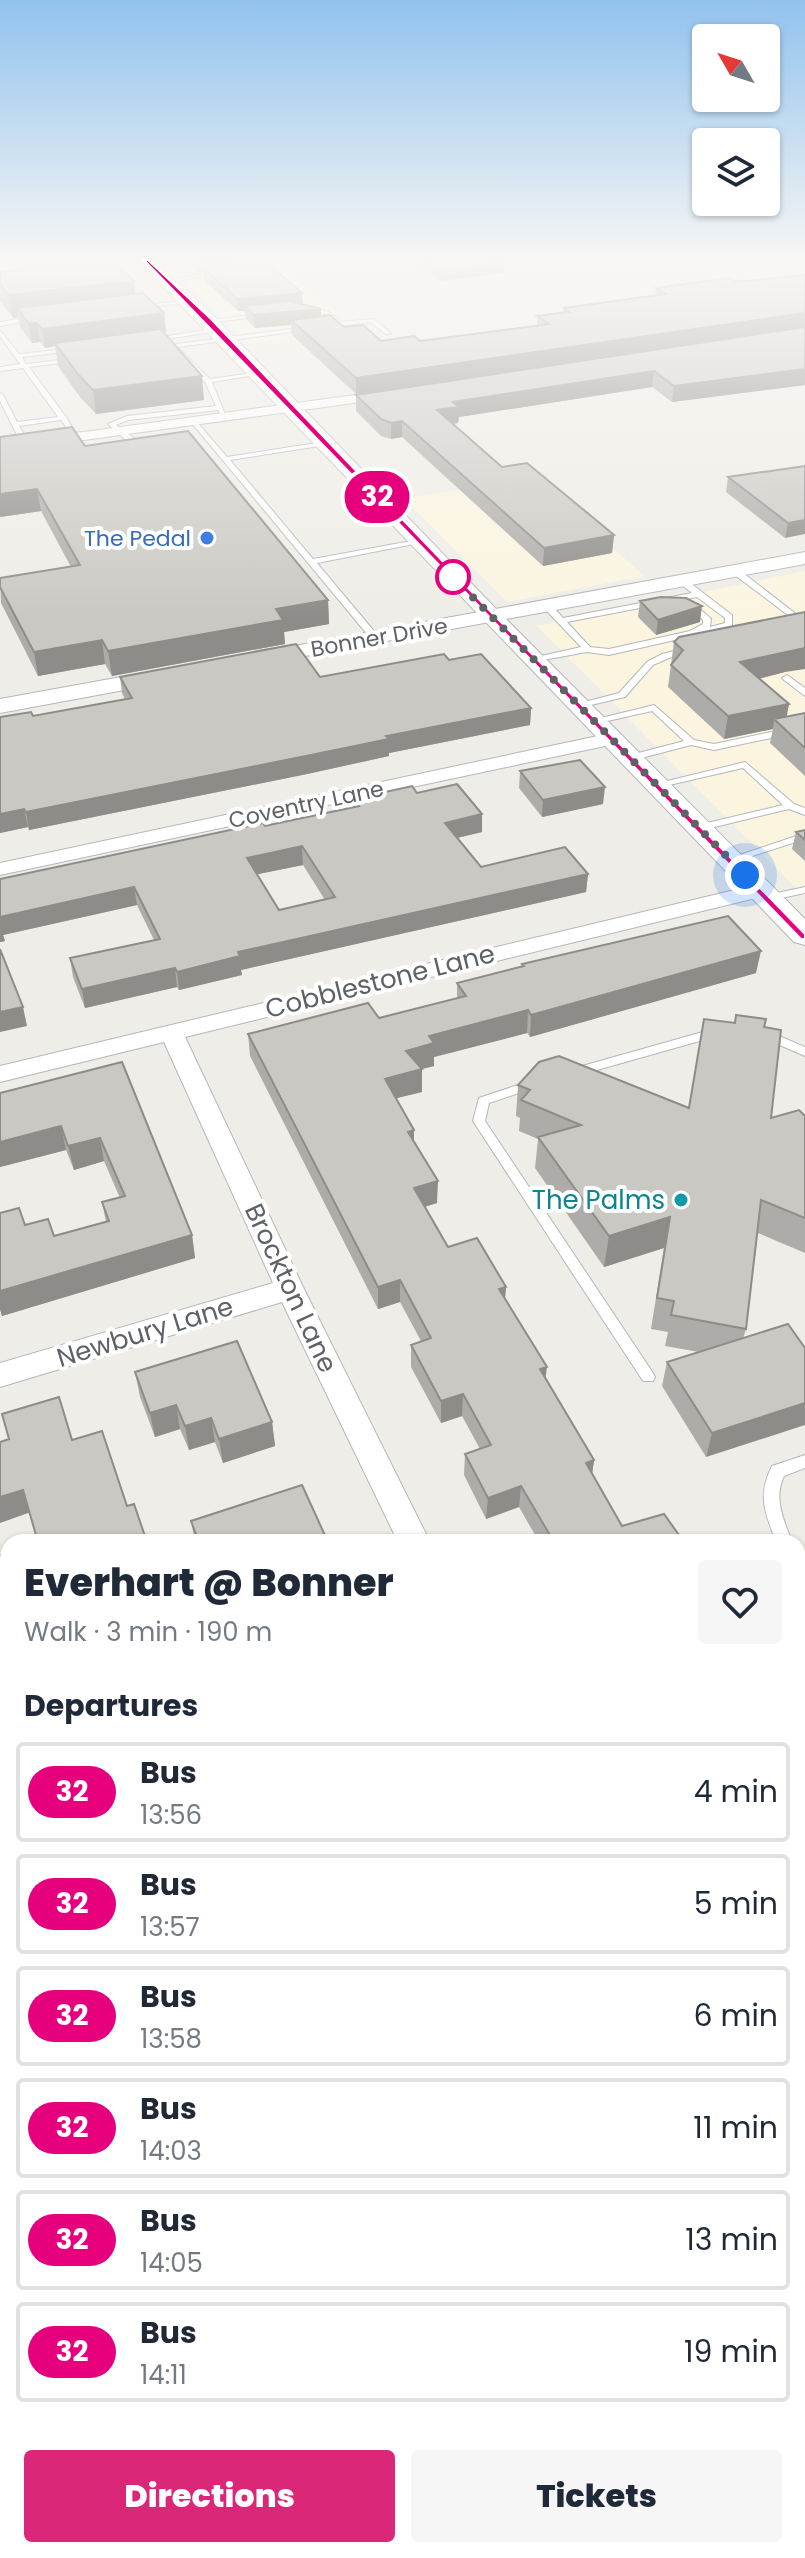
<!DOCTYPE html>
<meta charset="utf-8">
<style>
:root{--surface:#fff;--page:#f6f6f7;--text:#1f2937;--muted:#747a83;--line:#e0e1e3;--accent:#db2777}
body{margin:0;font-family:Poppins,sans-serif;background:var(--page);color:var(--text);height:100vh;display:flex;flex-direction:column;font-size:30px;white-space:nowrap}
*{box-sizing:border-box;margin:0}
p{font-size:26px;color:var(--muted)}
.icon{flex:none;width:44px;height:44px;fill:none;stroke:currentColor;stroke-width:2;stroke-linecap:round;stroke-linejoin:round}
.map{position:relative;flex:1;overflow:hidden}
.sheet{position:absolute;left:0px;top:1534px;width:806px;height:1024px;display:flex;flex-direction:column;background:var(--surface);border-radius:24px 24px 0 0;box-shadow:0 2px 6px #0004}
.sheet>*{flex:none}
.badge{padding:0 16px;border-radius:26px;font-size:28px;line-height:52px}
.needle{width:52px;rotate:309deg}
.controls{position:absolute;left:692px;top:24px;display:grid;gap:16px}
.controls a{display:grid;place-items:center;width:88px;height:88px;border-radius:8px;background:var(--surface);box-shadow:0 2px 6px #0004;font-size:40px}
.you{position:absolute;width:40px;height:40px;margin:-20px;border:6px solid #fff;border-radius:50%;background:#1a73e8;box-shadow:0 0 0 12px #1a73e833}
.map>.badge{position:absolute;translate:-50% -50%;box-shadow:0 0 0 4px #fff}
h2{padding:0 24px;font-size:30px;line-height:72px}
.round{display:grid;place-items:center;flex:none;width:84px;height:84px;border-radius:8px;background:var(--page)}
.overview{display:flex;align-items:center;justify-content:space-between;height:136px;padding:0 24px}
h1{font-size:38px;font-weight:800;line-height:60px}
.primary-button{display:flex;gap:16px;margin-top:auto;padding:16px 24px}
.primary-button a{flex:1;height:92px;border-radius:8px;background:var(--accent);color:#fff;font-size:32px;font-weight:800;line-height:92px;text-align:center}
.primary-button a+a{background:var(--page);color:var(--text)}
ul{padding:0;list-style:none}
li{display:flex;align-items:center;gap:24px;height:100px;margin:0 16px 12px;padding:0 8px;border:4px solid var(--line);border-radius:8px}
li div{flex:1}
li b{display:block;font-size:30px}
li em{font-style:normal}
li .badge{min-width:88px;font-weight:700;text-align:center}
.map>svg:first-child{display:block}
.commercial{fill:#fbf5e0}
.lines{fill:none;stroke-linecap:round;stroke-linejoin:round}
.service-casing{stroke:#b4b6ba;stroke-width:2}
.minor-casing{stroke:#b4b6ba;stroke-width:2}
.tertiary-casing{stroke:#b4b6ba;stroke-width:2}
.secondary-casing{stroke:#b3b6ba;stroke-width:2}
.service{fill:#fff;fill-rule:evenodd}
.minor{fill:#fff;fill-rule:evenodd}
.tertiary{fill:#fff;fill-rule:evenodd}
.secondary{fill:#fff;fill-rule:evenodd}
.wall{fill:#aeaca8;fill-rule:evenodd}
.shaded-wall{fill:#8d8c88}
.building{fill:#cac8c3;stroke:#8d8c88;stroke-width:2;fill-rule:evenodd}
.line{fill:#e6007e;stroke:#fff;stroke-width:2}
.walk{stroke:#5e6165;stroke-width:8;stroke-dasharray:0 14.4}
.shop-dot{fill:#3f7fe0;stroke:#fff;stroke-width:3}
.stop-dot{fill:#fff;stroke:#e6007e;stroke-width:4}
.culture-dot{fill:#0f9aa8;stroke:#fff;stroke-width:3}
.labels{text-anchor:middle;stroke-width:8;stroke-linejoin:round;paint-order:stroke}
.far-shop-label{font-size:22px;fill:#366cbe;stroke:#fff;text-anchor:end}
.far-street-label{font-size:22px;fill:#5e6165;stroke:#fff}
.street-label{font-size:26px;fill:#5e6165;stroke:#fff}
.culture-label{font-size:26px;fill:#0d838f;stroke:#fff;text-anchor:end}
</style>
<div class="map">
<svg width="805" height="2558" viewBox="0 0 805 2558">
<rect width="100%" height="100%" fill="#efede7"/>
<!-- commercial -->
<path class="commercial" d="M247,262l6,4 24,-3 79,67 -106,14 -73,-74z
M530,477l115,99 -138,26 -103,-103z
M805,571v326l-268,-271z"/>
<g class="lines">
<defs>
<path id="service" d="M27,261l-3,2 -24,3v-4z
M200,261h16l-62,9 -3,-2z
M150,262l2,3 -33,4 5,7 -3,2 -9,-10z
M224,270l-2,3 -54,10 -3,-2z
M190,300l-2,3 -49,5 -3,-2z
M302,307l26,4 14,11 31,-3 18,14 -5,1 -16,-12 -193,25 33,32 50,-7 3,2 -51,8 14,35h-4l-4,-7 -90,10 -12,5 19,14 15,4v4l-21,-4 -21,-19 19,-8 89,-10 -11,-24 -35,-35v-2l166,-22 -12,-9 -24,-4z
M263,313l-2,3 -52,7 -3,-2z
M35,316l2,3 -37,7v-4z
M218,328l2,3 -68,10 -3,-2z
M0,330l19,24 55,-6 -2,3 -50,6 4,7 51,-6 -2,3 -46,6 37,50 12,21h-4l-13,-18 -42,6 9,15 -7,2 -21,-42v-8l3,2 14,27 41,-5 -35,-49 -23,3v-4l20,-3 -20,-28z
M191,420h4l32,37 102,-16 -3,4 -96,15 83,99 109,-20v4h-3l-102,20 61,73v4h-6l-181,-218z
M732,569h6l67,52v7l-73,-55z
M679,579h6l47,36v12l-123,28 -22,-3 -55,10 -4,-3 53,-12 -37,-39v-4h6l13,14 129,-25 -13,-10zM697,597l28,21v5l-15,4 1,-8c-8,-9 -17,-15 -30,-14v4l13,3 9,8v4l-13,7 -81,18 -19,-2 -23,-25z
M690,647l3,1v4l-24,6 -16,7 -28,32 -47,11 -5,-3 46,-12 28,-31 15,-8z
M787,675l18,13v8l-21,-16 -2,-2z
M654,705l40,35 20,4 91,-19v6l-91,19 -23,-5 -61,16 -5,-3 2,-2 57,-15 -32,-30 -58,13 -5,-3z
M745,762l49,42 11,4v7l-16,-6 -91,22 -5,-3 1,-2 89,-21 -40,-37 -87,20 -5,-3z
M805,833v6l-71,23 -4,1 -5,-3z
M805,887v6l-38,8 -5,-3 1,-2z
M717,1028l4,1 2,3 -2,3 -149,42 -6,-4 2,-3z
M765,1030l40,17v9l-44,-19 -2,-3z
M536,1079l4,1 2,3 -2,3 -51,17 -4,18 168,252 2,4 -2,4h-10l-170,-260 6,-23z
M805,1455v13l-21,8c-11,23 0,44 8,66h-16c-11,-30 -19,-46 -4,-76z
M798,1573l7,4v28l-7,-4z"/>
<path id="minor" d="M392,390l7,4 -2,3 -313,43 -84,7v-8l84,-7z
M612,733l7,2v8l-619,132v-12z
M760,884l8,1 3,5 -3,5 -583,142 119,252 126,253h-32l-116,-240 -282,85v-24l273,-80 -109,-241 -164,40v-16z
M8,1788v36l-8,3v-36z"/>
<path id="tertiary" d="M805,552v12l-549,101 -11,-6 11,-6z
M165,669l8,2 3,5 -3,5 -173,32v-14z"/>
<path id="secondary" d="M138,261h17l60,56 284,295 306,307v26l-11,-3z
M805,1895v52l-7,3v-52z
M8,2244v61l-8,3v-61z"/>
</defs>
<!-- service casing -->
<use href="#service" class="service-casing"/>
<!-- minor casing -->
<use href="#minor" class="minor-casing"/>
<!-- tertiary casing -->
<use href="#tertiary" class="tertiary-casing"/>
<!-- secondary casing -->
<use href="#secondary" class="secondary-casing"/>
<!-- service -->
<use href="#service" class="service"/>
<!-- minor -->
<use href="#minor" class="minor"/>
<!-- tertiary -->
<use href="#tertiary" class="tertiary"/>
<!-- secondary -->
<use href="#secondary" class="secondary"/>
</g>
<!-- wall -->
<path class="wall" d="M191,261h74l37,44 19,11 23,11 37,14h39l117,-15v-10l26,-4 1,-4 91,-13 1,-7 149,-13v110l-133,17 -20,-15 -193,30 -1,6 -5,1 49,43 112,68 -2,18 -69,13 -141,-129 -11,2 -10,-3 -25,-25v-17l-64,-59 -1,-10 -36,3 -9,-9 -1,-8h-7l-34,-31v-9l-7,1 -5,-4z
M412,261h89l3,12 -64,8z
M20,267l114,14 2,13 28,19 2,19h-2l40,68 -108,14 -16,-17 -22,-31 -3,-20 -10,2 -5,-6 -8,1 -12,-16 -2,-10 -5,1 -13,-17v-29l21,-2z
M0,437l85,9 243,154 1,24 -45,8 1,12 -173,32 -7,-12 -67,12 -37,-73 -1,-25 71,-11 -30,-56 -41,6z
M805,466l-20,72 -59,-46 2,-15z
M640,601l60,21 -44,13 -18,-18z
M674,642l111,30 -26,7 27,38 19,-4v63l-35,-33 3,-14 -49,10 -56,-52z
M449,660l82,48 -1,17 -141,28v3l-82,18 -278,56 -1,-3 -28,6 33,-117 92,-17 -3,-6 -2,-16h200z
M520,771l83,33 -61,13 -23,-29z
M417,793l65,21v18l-25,6 24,29 107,7 -2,18 -345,78 1,5 -63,15 -2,-3 -92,21 -12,-31 -3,-19 84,-18 -17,-35 -134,30 2,6 -5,1v-63l353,-72v-8zM303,865l22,35 -46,10 -22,-36z
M805,830v31l-13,-12 4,-17z
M522,964l234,9 -226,64 -3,-4 -93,24v9l-12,3v23l-26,6 41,105 -12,4 23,40 58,40 -1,12 40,79 49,82 -2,14 30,52 62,16h-145l-20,-35 -33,12 -22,-44 1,-21 15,-5 -18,-33 -21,7 -30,-56v-22l10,-4 -21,-39 -22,7 -128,-253 -2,-22 131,-16 78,-20v-15l65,-17z
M764,1027l7,91 34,-2v137l-47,-20 -12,96 -40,128 -44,-71 5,-24 32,-10 -34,-6 3,-14 -17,-3 13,-81 -60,19 -69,-99 3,-29 -19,-8 1,-13 -4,-2 2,-31 171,23z
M122,1062l70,173 3,23 -193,58 -2,-7v-96l25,12 29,11 52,-14 -4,-20 18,-4 -16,-37 -30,9 -8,-20 -66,17z
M135,1372l137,50 3,24 -52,17 -8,-21 -26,8 -9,-21 -25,8 -15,-40z
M191,1521l137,21h-133z
M805,2226v169l-7,1v-169z"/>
<!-- shaded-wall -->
<path class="shaded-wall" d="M196,261h47l-40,6 1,4 -7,1z
M504,263v10l-64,8v-10z
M134,281l3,22 -120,5 1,9 -5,1 -4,-23z
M302,293l1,12 -58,1v5h-7l-1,-12z
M321,309v13l-30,-2v5l-36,3 -1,-13z
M164,313l2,19 -109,14 -2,-3v3l-10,2 -3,-19z
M805,313v15l-449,66v-16z
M37,323l3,19 -8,1 -3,-19z
M805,369v16l-133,17 2,-16z
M654,371l-2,16 -193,30 -1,6 -22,3 1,-16 16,-8z
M202,376l2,24 -108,14 -3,-24z
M402,421v16l-11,2v-16z
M37,489l4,22 -41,6v-23z
M805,520v14l-20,4 3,-15z
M614,535l-2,18 -69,13 1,-18z
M328,600l1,24 -45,8 1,12 -173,32 -4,-25 168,-42z
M702,606l-2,16 -44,13 2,-15z
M102,640l3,24 -67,12 -4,-24z
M805,648v21l-20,3 -49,12 4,-22z
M789,704l-4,22 -11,-7 -1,10 -49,10 4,-23z
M531,708l-1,17 -141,28v3l-82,18 -278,56 -3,-18 360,-76z
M605,787l-2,17 -61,13 1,-17z
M24,809l4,18 -28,6v-19z
M482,814v18l-38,9 1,-18z
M302,846l1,19 -54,11 -2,-18z
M588,874l-2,18 -345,78 1,5 -63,15 -2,-18 61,-20z
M134,887l3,18 -134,30 2,6 -5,1v-25z
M761,951l-5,22 -226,64 1,-22z
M175,968l2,19 -92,21 -3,-19z
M23,1007l4,19 -27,6v-20z
M528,1010l-1,23 -93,24v9l-29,7 1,-22 23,-15z
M422,1069v23l-37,9v-22z
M61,1126l5,24 -66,17v-25z
M414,1130v23l-6,-21z
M100,1138l4,23 -30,9 -6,-24z
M438,1181l-1,22 -24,7 1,-22z
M670,1217l-6,31 -60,19 5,-31z
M192,1235l3,23 -193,58 -2,-7v-18z
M400,1280v22l-22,7v-22z
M506,1287l-2,22 -5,-20z
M547,1367l-3,22 -4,-20z
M463,1394l-1,22 -21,7v-22z
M805,1403v22l-99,32 6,-24z
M176,1405l4,24 -25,8 -5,-24z
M211,1418l4,24 -26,8 -4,-24z
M272,1422l3,24 -52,17 -4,-24z
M594,1460l-3,22 -5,-19z
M521,1486l-2,21 -33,12 2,-21z
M23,1490l8,22 -31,11v-26z
M8,1661v24l-1,1 1,5v23l-8,2v-52z
M805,1768v12l-7,3v-12z
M8,2008v21l-8,4v-22z"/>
<!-- building -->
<path class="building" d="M75,261h38l21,20 -125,14 -9,-11v-12l23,-3 -3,-2z
M241,261h24l37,32 -65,6 -34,-32z
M426,261h75l3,2 -64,8z
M805,275v38l-449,65 -65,-58 39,-5 14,12 19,-2 18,16 33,-5 6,5 129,-17 -12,-8 32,-4 -5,-4 102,-14 -10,-6 73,-10 6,4z
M143,293l21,20 -122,16 -5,-6 -8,1 -12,-16z
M289,301l32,8 -67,6 -9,-9z
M805,327v42l-131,17 -20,-15 -201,31 6,5 -22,3 65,57 25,-4 87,72 -70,13 -142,-127 -11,2 -10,-4 -25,-24z
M161,329l41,47 -109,14 -16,-17 -22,-30z
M72,427l13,19 103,-15 140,169 -52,9 7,11 -175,31 -6,-11 -68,12 -34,-65v-9l80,-13 -43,-76 -37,5v-57z
M805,466v54l-17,3 -60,-46z
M661,597l25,1 16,8 -44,14 -18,-19z
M805,612v36l-65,14 49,42 -61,12 -57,-51 12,-15 -9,-8 5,-5z
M296,644l24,33 124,-23 5,6 32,-6 50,54 -145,28 3,3 -83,17 -280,56 -2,-3 -24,5v-97l31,-5 2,4 99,-18 -12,-21z
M805,713v35l-31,-29z
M580,760l25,27 -62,13 -23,-29z
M457,784l25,30 -37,9 36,44 84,-20 23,27 -350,78 2,4 -63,16 -2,-4 -93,21 -12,-31 90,-19 -26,-52 -134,30v-38l263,-56 2,3 94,-20 -6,-7 59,-13 5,7zM302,846l33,51 -56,13 -32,-52z
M805,830v10l-9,-8z
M728,916l33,35 -230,64 -3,-5 -99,26 5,7 -28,8 16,18 -37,10 29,51 -6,2 30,49 -24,7 34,59 29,-9 29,49 -7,2 48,78 -7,2 54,91 -8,3 36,63 42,-12 20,28h-130l-33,-56 -33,12 -23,-44 26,-9 -28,-51 -22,7 -30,-56 20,-7 -31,-58 -22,7 -130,-253 120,-31 11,15 87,-22 -9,-13 67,-17 -2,-2z
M0,949l23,58 -23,5z
M736,1015l30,4 -2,8 17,3 -10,88 28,-8 6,6v102l-44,-18 -15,129 -75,-14 3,-14 -17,-3 13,-81 -61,19 -71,-99 43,-12 -60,-25 9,-10 -12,-5 21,-23 20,-6 130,52 15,-89 31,4z
M122,1062l70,173 -192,56v-78l19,-5 6,17 23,-6 6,17 55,-15 -7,-19 23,-6 -25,-58 -32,8 -7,-20 -61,16v-49z
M788,1324l17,24v55l-93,30 -45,-71z
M237,1341l35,81 -53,17 -8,-21 -26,8 -9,-21 -26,8 -15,-41z
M59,1397l13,43 30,-9 25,75 7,-2 13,38h-109l-15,-52 -23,7v-55l9,-3 -7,-25z
M302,1485l26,57h-129l-8,-21z
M8,1552v109l-8,3v-109z
M0,1672l4,19 -4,2z
M798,1736l7,12v20l-7,3z
M8,1918v90l-8,3v-89z
M805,2226v24l-7,-23z
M805,2272v104l-7,-24v-79z
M267,2550h82l2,8h-100z
M420,2550h165l3,8h-165z"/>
<!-- sky -->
<linearGradient id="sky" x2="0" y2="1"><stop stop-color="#91c2ee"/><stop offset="0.42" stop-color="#f8f7f4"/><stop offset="1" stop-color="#f8f7f4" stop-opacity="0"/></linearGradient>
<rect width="805" height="619" fill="url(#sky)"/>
<!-- line -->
<path class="line" d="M144,260h4l63,59 283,296 311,319v5h-4z"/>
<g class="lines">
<!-- walk -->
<path class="walk" d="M453,577l292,298"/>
</g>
<!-- markers -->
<circle class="shop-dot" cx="207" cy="538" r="8"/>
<circle class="stop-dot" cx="453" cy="577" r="16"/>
<circle class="culture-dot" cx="681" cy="1200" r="8"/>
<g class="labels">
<!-- far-shop labels -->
<g class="far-shop-label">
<text x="191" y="546">The Pedal</text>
</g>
<!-- far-street labels -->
<g class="far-street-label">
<text transform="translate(379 637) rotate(-10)" y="8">Bonner Drive</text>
<text transform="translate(306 804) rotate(-12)" y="8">Coventry Lane</text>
</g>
<!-- street labels -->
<g class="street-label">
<text transform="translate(380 981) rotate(-14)" y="9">Cobblestone Lane</text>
<text transform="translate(291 1288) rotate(65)" y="9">Brockton Lane</text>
<text transform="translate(145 1332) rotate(-17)" y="9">Newbury Lane</text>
</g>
<!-- culture labels -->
<g class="culture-label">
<text x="665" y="1209">The Palms</text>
</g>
</g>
</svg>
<div class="controls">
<a><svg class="needle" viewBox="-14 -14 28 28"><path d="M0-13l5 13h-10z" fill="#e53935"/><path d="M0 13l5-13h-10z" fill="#747a83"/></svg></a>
<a><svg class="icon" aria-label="layers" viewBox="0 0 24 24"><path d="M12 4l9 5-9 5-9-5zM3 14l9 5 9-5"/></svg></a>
</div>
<div class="you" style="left:745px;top:875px"></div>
<b class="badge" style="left:377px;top:497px;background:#e6007e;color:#fff">32</b>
<section class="sheet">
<div class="overview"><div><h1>Everhart @ Bonner</h1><p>Walk · 3 min · 190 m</p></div><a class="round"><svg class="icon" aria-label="heart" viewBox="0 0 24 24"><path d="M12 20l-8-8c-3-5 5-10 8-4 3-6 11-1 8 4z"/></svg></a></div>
<h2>Departures</h2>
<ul>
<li><span class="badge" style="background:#e6007e;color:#fff">32</span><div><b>Bus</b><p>13:56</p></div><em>4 min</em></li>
<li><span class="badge" style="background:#e6007e;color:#fff">32</span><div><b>Bus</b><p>13:57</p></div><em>5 min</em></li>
<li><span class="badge" style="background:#e6007e;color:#fff">32</span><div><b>Bus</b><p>13:58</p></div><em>6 min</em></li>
<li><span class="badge" style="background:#e6007e;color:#fff">32</span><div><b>Bus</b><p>14:03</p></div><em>11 min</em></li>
<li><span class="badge" style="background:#e6007e;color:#fff">32</span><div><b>Bus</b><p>14:05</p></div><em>13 min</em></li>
<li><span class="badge" style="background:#e6007e;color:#fff">32</span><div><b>Bus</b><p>14:11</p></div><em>19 min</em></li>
</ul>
<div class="primary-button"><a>Directions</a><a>Tickets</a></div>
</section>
</div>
